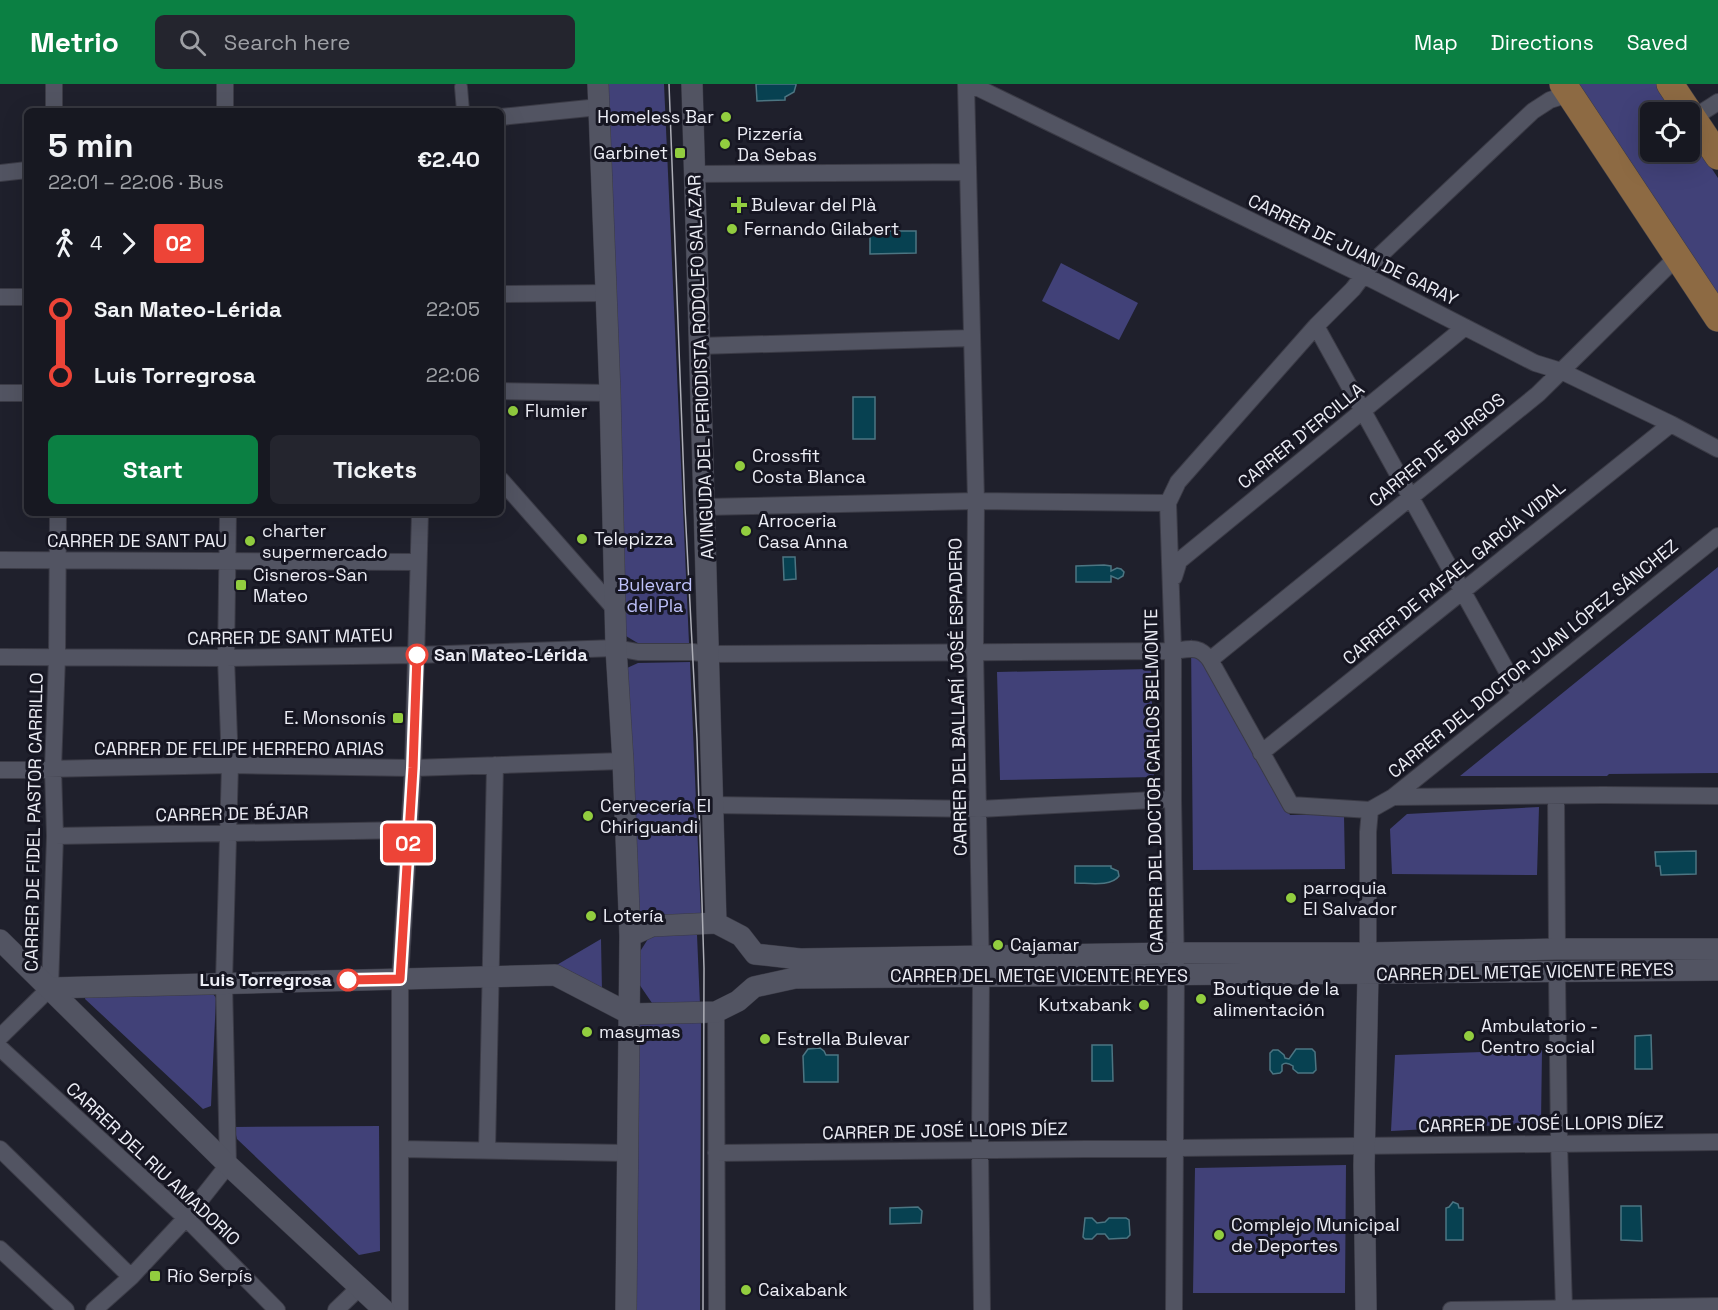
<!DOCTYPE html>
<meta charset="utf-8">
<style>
:root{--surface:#171821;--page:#24252e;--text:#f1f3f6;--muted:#9ea0a5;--line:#36373f;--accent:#0b8043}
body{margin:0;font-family:"Space Grotesk",sans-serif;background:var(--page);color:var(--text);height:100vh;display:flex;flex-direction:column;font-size:22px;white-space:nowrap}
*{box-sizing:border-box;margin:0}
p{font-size:20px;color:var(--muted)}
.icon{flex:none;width:33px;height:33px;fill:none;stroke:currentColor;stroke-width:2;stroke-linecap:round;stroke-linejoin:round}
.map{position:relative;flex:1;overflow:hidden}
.details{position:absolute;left:24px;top:24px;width:480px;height:408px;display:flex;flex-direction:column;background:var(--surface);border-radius:9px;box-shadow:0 6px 24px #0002,0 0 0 2px var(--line)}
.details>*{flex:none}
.badge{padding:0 12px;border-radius:4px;font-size:21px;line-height:39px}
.tools{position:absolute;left:1640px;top:18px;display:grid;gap:12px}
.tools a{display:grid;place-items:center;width:60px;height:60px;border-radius:9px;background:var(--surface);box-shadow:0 6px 24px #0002,0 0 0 2px var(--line);font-size:30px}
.map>.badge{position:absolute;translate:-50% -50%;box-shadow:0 0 0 3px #fff}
.legs{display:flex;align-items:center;gap:9px;height:66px;padding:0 24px;font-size:20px}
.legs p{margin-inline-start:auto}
.summary{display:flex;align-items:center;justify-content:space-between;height:102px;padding:0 24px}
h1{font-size:33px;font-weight:800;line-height:45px}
.action{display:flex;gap:12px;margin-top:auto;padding:12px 24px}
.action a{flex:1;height:69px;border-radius:9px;background:var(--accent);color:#fff;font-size:24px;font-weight:800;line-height:69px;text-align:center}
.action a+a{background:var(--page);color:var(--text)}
ul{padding:0 24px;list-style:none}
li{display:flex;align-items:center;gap:21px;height:66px;font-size:22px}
li i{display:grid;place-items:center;width:9px;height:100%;margin:0 8px;background:currentColor}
li i::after{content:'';width:15px;height:15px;margin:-8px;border:4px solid;border-radius:50%;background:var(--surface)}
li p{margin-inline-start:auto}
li:first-child i{background:linear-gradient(#0000 50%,currentColor 0)}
li:last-child i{background:linear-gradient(currentColor 50%,#0000 0)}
header{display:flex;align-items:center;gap:36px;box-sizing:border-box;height:84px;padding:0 30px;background:var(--accent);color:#fff}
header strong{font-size:28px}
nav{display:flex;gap:33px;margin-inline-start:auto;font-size:21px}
.search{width:420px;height:54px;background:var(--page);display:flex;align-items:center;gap:15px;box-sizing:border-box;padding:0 21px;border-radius:9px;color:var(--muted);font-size:22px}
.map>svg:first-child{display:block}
.green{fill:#414178}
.water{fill:#074151;stroke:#4c7582;stroke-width:1.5}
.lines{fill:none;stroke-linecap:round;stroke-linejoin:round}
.pedestrian-casing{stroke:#3b3b46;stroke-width:14}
.minor-casing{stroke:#3b3b46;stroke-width:18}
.tertiary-casing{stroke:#3b3b46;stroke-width:22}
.primary-casing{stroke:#3b3b46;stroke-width:28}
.pedestrian{stroke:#525462;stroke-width:12}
.minor{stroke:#525462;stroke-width:16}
.tertiary{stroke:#525462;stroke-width:21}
.primary{stroke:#8d6a43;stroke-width:27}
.tram{stroke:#adaeb7;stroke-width:1.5}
.line-1-casing{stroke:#fff;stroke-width:14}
.line-1{stroke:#ed4437;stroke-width:9}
.poi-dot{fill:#92cd3f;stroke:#161622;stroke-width:2}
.stop-1-dot{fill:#fff;stroke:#ed4437;stroke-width:3}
.labels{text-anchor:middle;stroke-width:6;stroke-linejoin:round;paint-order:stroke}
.poi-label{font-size:18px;fill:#ecedf5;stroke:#161622;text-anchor:start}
.street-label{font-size:18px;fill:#ecedf5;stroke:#161622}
.park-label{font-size:18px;fill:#bfc2fb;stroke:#161622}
.stop-label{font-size:18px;font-weight:bold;fill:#ecedf5;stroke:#161622;text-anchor:start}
</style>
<header>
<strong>Metrio</strong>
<div class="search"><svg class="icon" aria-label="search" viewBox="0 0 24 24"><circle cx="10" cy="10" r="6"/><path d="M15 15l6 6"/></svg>Search here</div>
<nav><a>Map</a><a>Directions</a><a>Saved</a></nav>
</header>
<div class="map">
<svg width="1718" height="1226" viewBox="0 0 1718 1226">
<rect width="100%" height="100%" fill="#1f202c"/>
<!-- green -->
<path class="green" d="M607,0h57l25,559 -48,2 -15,-9z
M1574,0h82l20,28h-26v40h39v-18l29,44v122z
M1061,179l77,40 -19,37 -77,-39z
M1718,483v206l-109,1 -2,2h-147z
M1191,555l99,176h54l1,54 -152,1z
M690,578l11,255h-66l-8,-249 11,-5z
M1151,585l3,108 -154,3 -3,-108z
M1539,723l-2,68 -145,-1 -2,-45 17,-15z
M664,849l33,2 3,70 -48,-2 -13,-19v-31l9,-14z
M601,855l1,53 -47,-26z
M209,904l7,10 -5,108 -8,3 -118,-110 2,-10z
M701,934l-1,292h-67l1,-288z
M1542,966l-1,73 -150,8 4,-76z
M379,1042l1,125 -21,4 -122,-116 -3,-12z
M1346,1081l-1,128h-152l2,-125z"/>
<!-- water -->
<path class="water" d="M756,0h40v1l-2,7 -9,5v3l-28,1z
M870,147h46v22l-46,1z
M853,313h22v42h-22z
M783,473h12l1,22 -12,1z
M1104,481l7,1v5l6,-3 4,1 3,3 -1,4 -5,3 -7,-3v6h-35v-16z
M1696,767v23l-35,1 -1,-9h-4l-1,-14z
M1075,782h36v2l7,3 1,5c-8,11 -30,7 -44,7z
M1651,951l1,34h-17v-33z
M1092,961h20l1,36h-21z
M820,964l4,3 2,4h12v27h-34l-1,-26 5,-7z
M1296,965h16l3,3 1,18 -3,3h-15l-5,-4v-3c-3,-2 -8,-4 -11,-1v6l-2,2 -7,1 -3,-4v-17l3,-3h5l6,5 1,3 4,1z
M1453,1118l5,2 1,4h4v32h-17v-32l3,-1z
M1621,1122h20l1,35 -21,-1z
M918,1123l4,4 -1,12 -31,1v-16z
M1085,1134h7l5,5 8,-1 4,-4h17l3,2 1,15 -3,3 -18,1 -4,-5h-8l-5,5h-7l-2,-2z"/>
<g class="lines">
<defs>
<path id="pedestrian" d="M461,3l2,24"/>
<path id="minor" d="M225,0v27
M966,0l10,417 -1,150 6,325 -1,174 2,160
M970,0l405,197 160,82 26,8 110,53 47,25
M54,27v-27
M501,33l98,-10
M1693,34l25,-16
M0,89l27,-3
M695,90l273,-2
M501,210l105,-1
M0,213h27
M1316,242l204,369
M699,262l273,-8
M501,307l109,2
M0,309h27
M501,396l113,128
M705,423l271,-6 192,2
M0,476l418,2
M1174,493l5,-16 286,-234
M0,573l226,1 191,-3 199,-7 22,4h55l15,2 465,-3c17,-2 26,-6 37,9l81,145 79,5
M1210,576l328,-266 139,-137
M1261,669l410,-329
M0,686l230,-5 183,3 210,-7
M1556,712l1,153
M1393,713l210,-2 115,1
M712,721l267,4 194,-10
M1370,726l23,-13 325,-261
M55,752l354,-6
M1368,881v-133l2,-22
M1557,888l2,171 5,165
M716,928l1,298
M0,953l50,-49 5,-152 -2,-67 4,-112 1,-144
M0,964l186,170 91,92
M0,1065l131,128
M401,1065l226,4
M487,1067l8,-386
M716,1069l1002,-11
M0,1165l66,61
M94,1226l37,-33 55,-59 42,-53 -4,-183 6,-217 -4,-107 2,-145
M336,1226l24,-23
M400,1226v-331l13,-211 7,-255
M1174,1226l2,-335 -3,-176v-148l-5,-148 10,-21 138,-156 37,-37 21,-28 159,-150 17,-11 19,-6
M1451,1226l267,-4"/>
<path id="tertiary" d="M598,0l12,309 6,255 7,113 7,175 -4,374
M692,0l24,839
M630,852l22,-10 64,-3 25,13 14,18 45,5 375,-6h193l189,-4h161
M0,856l228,225 156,145
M50,904l505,-13 75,39 86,-2 22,-11 16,-14 41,-9 923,-8
M1366,1226l-2,-144 4,-192"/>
<path id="primary" d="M1563,0l155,234
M1670,0l48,72"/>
</defs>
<!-- pedestrian casing -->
<use href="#pedestrian" class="pedestrian-casing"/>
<!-- minor casing -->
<use href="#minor" class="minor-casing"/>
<!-- tertiary casing -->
<use href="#tertiary" class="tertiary-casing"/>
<!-- primary casing -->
<use href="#primary" class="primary-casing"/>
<!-- pedestrian -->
<use href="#pedestrian" class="pedestrian"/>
<!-- minor -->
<use href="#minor" class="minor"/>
<!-- tertiary -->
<use href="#tertiary" class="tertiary"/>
<!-- primary -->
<use href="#primary" class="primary"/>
<!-- tram -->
<path class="tram" d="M669,0l16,424 12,231 7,229 -1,342"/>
</g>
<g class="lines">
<defs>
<path id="line-1" d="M348,896l52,-1 13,-211 4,-113"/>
</defs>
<!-- line-1 casing -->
<use href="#line-1" class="line-1-casing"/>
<!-- line-1 -->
<use href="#line-1" class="line-1"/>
</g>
<!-- markers -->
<g class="poi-dot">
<circle cx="726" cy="33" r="6"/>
<circle cx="725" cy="60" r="6"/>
<rect x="674" y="63" width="12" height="12" rx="3"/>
<path d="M736 112h6v6h6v6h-6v6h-6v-6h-6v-6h6z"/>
<circle cx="732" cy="145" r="6"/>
<circle cx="513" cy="327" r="6"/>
<circle cx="740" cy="382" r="6"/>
<circle cx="746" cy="447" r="6"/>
<circle cx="582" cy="455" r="6"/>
<circle cx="250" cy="457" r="6"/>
<rect x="235" y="495" width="12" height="12" rx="3"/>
<rect x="392" y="628" width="12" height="12" rx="3"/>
<circle cx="588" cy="732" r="6"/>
<circle cx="1291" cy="814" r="6"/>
<circle cx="591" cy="832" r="6"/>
<circle cx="998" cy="861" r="6"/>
<circle cx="1201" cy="915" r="6"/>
<circle cx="1144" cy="921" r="6"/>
<circle cx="587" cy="948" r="6"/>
<circle cx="1469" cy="952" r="6"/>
<circle cx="765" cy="955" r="6"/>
<circle cx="1219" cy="1151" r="6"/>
<rect x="149" y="1186" width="12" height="12" rx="3"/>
<circle cx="746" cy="1206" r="6"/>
</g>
<g class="stop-1-dot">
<circle cx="417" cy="571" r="10"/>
<circle cx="348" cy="896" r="10"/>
</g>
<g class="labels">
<!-- poi labels -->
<g class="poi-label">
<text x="714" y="39" text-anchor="end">Homeless Bar</text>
<text x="737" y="56">Pizzería<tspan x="737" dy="21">Da Sebas</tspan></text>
<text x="668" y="75" text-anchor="end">Garbinet</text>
<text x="751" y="127">Bulevar del Plà</text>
<text x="744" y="151">Fernando Gilabert</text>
<text x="525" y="333">Flumier</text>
<text x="752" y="378">Crossfit<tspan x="752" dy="21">Costa Blanca</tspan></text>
<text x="758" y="443">Arroceria<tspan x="758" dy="21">Casa Anna</tspan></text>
<text x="262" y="453">charter<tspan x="262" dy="21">supermercado</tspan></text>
<text x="594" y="461">Telepizza</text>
<text x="253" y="497">Cisneros-San<tspan x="253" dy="21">Mateo</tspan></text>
<text x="386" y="640" text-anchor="end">E. Monsonís</text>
<text x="600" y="728">Cervecería El<tspan x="600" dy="21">Chiriguandi</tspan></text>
<text x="1303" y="810">parroquia<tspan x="1303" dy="21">El Salvador</tspan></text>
<text x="603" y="838">Lotería</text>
<text x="1010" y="867">Cajamar</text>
<text x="1213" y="911">Boutique de la<tspan x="1213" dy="21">alimentación</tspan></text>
<text x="1132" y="927" text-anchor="end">Kutxabank</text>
<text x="1481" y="948">Ambulatorio -<tspan x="1481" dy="21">Centro social</tspan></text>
<text x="599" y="954">masymas</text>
<text x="777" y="961">Estrella Bulevar</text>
<text x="1231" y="1147">Complejo Municipal<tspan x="1231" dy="21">de Deportes</tspan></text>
<text x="167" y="1198">Río Serpís</text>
<text x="758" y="1212">Caixabank</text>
</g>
<!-- street labels -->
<g class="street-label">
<text transform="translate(1353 166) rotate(26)" y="6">CARRER DE JUAN DE GARAY</text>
<text transform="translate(701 283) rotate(-92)" y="6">AVINGUDA DEL PERIODISTA RODOLFO SALAZAR</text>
<text transform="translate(1301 352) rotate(-39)" y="6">CARRER D'ERCILLA</text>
<text transform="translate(1437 366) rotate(-39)" y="6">CARRER DE BURGOS</text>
<text x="137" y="463">CARRER DE SANT PAU</text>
<text transform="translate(1454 489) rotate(-39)" y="6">CARRER DE RAFAEL GARCÍA VIDAL</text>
<text transform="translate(290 553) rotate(-1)" y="6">CARRER DE SANT MATEU</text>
<text transform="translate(1533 575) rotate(-39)" y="6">CARRER DEL DOCTOR JUAN LÓPEZ SÁNCHEZ</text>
<text transform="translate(958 613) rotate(-91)" y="6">CARRER DEL BALLARÍ JOSÉ ESPADERO</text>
<text x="239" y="671">CARRER DE FELIPE HERRERO ARIAS</text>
<text transform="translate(1154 697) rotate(-91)" y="6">CARRER DEL DOCTOR CARLOS BELMONTE</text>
<text transform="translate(232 730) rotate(-1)" y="6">CARRER DE BÉJAR</text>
<text transform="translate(34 738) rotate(-89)" y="6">CARRER DE FIDEL PASTOR CARRILLO</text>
<text transform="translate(1525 888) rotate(-1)" y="6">CARRER DEL METGE VICENTE REYES</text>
<text x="1039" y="898">CARRER DEL METGE VICENTE REYES</text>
<text transform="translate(1541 1040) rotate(-1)" y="6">CARRER DE JOSÉ LLOPIS DÍEZ</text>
<text transform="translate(945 1047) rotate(-1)" y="6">CARRER DE JOSÉ LLOPIS DÍEZ</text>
<text transform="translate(153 1080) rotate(43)" y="6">CARRER DEL RIU AMADORIO</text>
</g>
<!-- park labels -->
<g class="park-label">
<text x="655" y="507">Bulevard<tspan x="655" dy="21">del Pla</tspan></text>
</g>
<!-- stop labels -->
<g class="stop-label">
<text x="434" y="577">San Mateo-Lérida</text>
<text x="332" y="902" text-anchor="end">Luis Torregrosa</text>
</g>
</g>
</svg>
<div class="tools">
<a><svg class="icon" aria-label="locate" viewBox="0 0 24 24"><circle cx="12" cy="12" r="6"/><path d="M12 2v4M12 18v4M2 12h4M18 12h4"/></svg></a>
</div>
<b class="badge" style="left:408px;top:759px;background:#ed4437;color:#fff">02</b>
<section class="details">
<div class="summary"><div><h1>5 min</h1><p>22:01 – 22:06 · Bus</p></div><b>€2.40</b></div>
<div class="legs"><svg class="icon" aria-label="walk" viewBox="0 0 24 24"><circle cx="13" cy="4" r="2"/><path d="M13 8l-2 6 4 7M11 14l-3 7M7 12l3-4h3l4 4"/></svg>4<svg class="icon" aria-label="forward" viewBox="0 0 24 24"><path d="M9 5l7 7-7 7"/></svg><b class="badge" style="background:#ed4437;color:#fff">02</b></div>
<ul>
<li><i style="color:#ed4437"></i><b>San Mateo-Lérida</b><p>22:05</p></li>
<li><i style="color:#ed4437"></i><b>Luis Torregrosa</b><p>22:06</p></li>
</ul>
<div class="action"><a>Start</a><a>Tickets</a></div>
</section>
</div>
